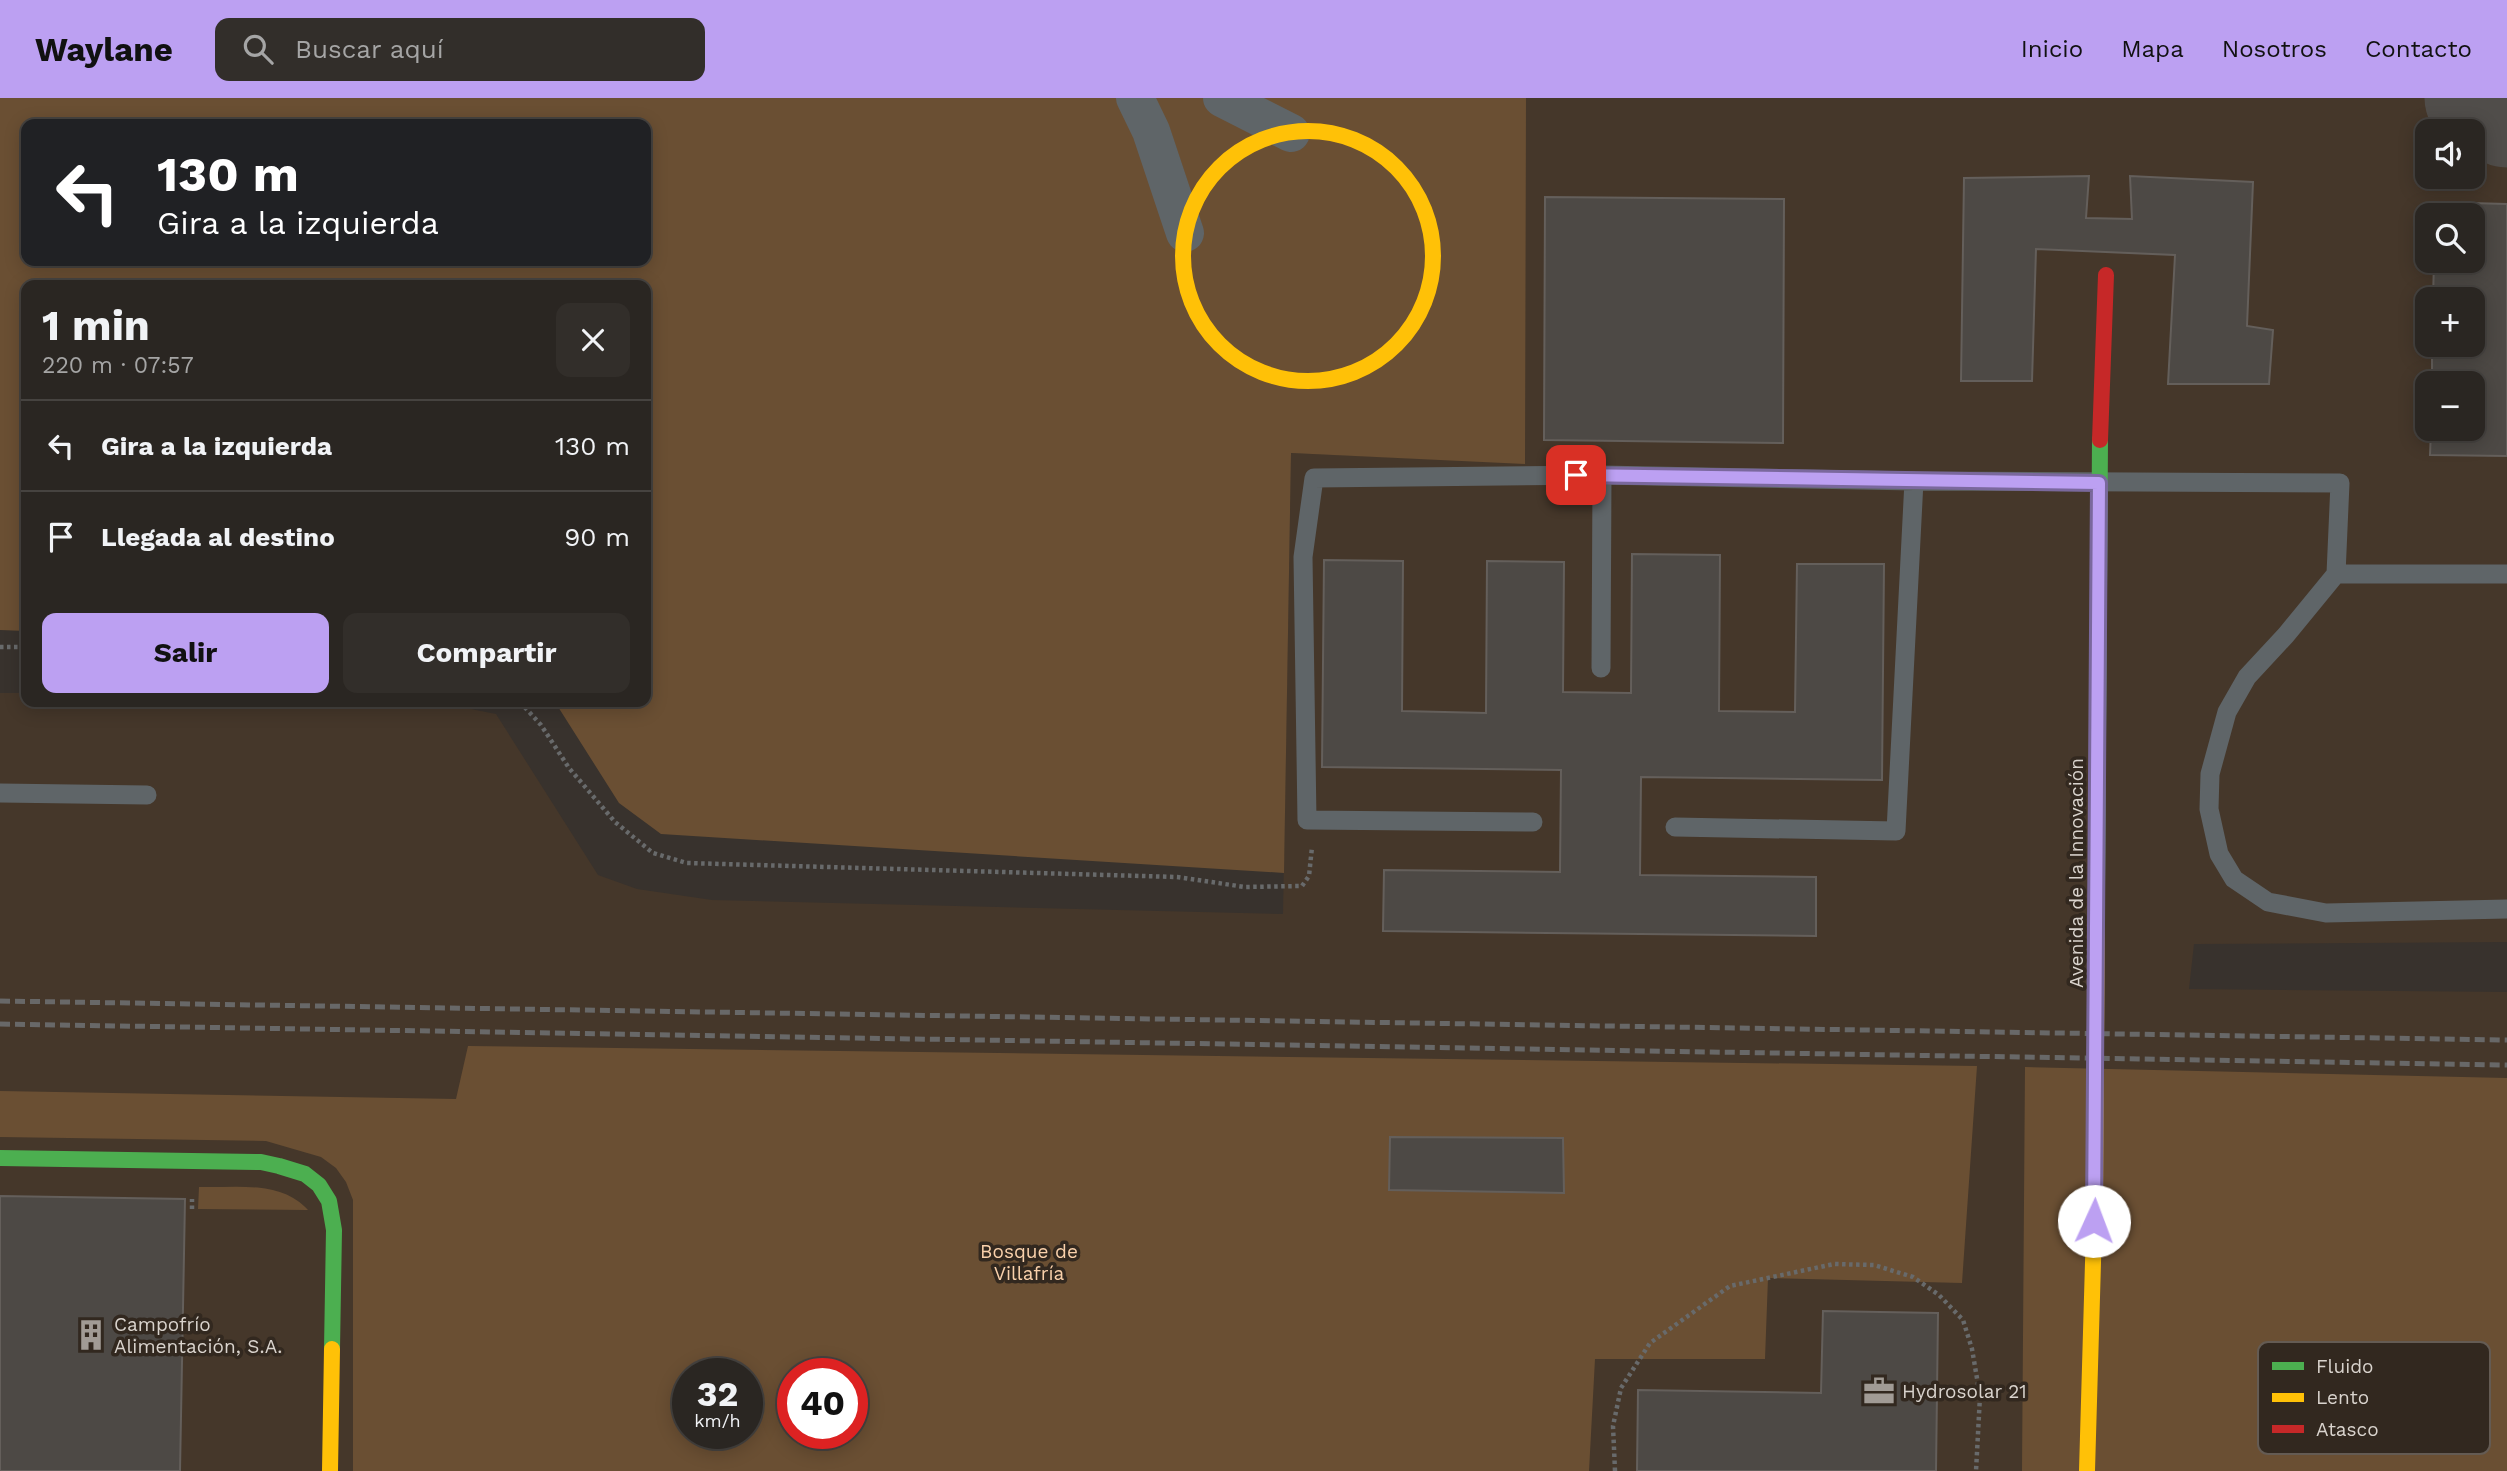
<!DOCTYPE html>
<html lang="es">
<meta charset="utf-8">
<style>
body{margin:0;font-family:"Work Sans",sans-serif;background:#322e2a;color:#f1f3f6;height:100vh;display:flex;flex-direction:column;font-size:26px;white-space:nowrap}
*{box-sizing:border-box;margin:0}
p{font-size:23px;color:#a5a5a5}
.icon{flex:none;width:38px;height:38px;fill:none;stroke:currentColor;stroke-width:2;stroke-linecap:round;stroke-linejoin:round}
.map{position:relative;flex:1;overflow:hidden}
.details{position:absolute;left:21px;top:182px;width:630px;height:427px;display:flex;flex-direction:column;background:#2a2622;border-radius:14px;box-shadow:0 4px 18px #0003,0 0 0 2px #464340}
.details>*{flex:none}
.top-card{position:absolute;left:21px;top:21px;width:630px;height:147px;border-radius:14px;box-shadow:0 4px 18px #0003,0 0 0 2px #464340;background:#202124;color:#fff;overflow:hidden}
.fabs{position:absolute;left:2415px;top:21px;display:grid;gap:14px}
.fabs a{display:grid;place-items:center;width:70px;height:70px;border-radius:14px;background:#2a2622;box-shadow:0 4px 18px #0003,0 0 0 2px #464340;font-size:35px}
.speed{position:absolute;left:672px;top:1260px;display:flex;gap:14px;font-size:35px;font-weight:700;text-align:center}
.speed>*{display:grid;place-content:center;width:91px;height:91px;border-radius:50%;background:#2a2622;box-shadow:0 4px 18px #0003,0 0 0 2px #464340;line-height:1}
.speed small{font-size:18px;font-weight:400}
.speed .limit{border:10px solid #d22;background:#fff;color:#111}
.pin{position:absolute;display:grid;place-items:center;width:60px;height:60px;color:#fff;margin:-30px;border-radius:14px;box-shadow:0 4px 10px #0006}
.me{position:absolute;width:77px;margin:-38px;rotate:2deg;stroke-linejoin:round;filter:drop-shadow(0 0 5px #0008)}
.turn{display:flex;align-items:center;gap:24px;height:147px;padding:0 21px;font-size:32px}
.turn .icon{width:91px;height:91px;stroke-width:2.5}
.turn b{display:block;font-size:49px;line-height:60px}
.round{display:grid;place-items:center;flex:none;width:74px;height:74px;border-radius:14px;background:#322e2a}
.head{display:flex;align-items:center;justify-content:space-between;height:119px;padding:0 21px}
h1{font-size:42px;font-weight:700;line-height:52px}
.button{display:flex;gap:14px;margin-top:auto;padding:14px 21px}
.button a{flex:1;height:80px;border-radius:14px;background:#bca0f2;color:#111;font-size:28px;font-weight:700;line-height:80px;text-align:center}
.button a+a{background:#322e2a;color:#f1f3f6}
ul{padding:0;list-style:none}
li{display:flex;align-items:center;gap:21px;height:91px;padding:0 21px;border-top:2px solid #464340}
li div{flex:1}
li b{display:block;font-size:26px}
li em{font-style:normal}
header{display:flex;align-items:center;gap:42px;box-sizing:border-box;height:98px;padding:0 35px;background:#bca0f2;color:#111}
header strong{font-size:33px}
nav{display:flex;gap:38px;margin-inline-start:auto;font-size:24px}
.search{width:490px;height:63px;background:#322e2a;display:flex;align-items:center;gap:18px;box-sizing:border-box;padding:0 24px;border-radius:14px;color:#a5a5a5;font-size:26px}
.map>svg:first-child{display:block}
.built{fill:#45372a;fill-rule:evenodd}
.green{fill:#6a4f33;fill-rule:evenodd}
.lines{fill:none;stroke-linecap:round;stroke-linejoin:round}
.taxiway{stroke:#504d4a;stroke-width:105}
.building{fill:#4d4945;stroke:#645f5b;stroke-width:2}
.path{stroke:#686a6b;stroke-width:4.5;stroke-dasharray:3.5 3.5;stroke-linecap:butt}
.lane{stroke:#5f6568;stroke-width:19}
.street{stroke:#5f6568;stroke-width:38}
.fast{stroke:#4caf50;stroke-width:16}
.slow{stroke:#ffc107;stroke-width:16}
.jam{stroke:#c62828;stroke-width:16}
.rail{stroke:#686868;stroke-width:5;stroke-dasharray:10 5;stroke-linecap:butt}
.route-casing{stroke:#7a689d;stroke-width:18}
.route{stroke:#bca0f2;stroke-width:12}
.labels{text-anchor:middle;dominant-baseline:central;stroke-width:7;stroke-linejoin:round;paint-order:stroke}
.street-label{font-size:19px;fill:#d9d3cd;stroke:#32281f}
.park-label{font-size:19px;fill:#fad1ab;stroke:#32281f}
.poi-label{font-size:19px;fill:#d9d3cd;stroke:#32281f;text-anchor:start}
.key{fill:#32281f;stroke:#645b53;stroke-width:2}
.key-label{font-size:19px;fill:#d9d3cd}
</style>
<header>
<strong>Waylane</strong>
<div class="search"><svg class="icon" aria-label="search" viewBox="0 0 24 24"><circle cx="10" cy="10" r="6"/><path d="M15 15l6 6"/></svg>Buscar aquí</div>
<nav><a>Inicio</a><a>Mapa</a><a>Nosotros</a><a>Contacto</a></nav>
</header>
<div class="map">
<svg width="2507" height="1373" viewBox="0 0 2507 1373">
<rect width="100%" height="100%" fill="#38322d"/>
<path class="built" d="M1461,0H2507V844L2194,846L2189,891L2507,894V1373H0V595H26V604H435L496,616L598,777L637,791L712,802L1283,816L1291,355L1525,365ZM2427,33H2473V79H2427ZM2427,117H2473V163H2427ZM2427,201H2473V247H2427ZM2427,285H2473V331H2427ZM688,1276H747V1335H688ZM793,1276H852V1335H793Z"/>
<path class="green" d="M0,0H1526L1525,366L1291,355L1284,775L661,736L619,705L555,604H646V187H26V533L0,532ZM26,26H646V163H26Z
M468,948L1977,968L1962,1185L1768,1180L1765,1261H1595L1589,1373H353V1102L346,1084L336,1070L321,1059L266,1043L0,1039V993L456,1001ZM688,1276H747V1335H688ZM793,1276H852V1335H793Z
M2025,969L2507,980V1373H2022Z
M199,1089C237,1090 281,1082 308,1112L198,1111Z"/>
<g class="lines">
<path class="taxiway" d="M2477,0L2507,17"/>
</g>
<path class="building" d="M2089,78L2086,120L2132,121L2130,78L2253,84L2247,228L2273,232L2269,286H2168L2175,157L2036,151L2032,283H1961L1964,80Z
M1545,99L1784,101L1783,345L1544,342Z
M2435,104L2507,106V358L2430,357L2431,331H2473V285H2432V247H2473V201H2433L2434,163H2473V117H2435Z
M1632,456L1720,457L1719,613L1795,614L1797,466H1884L1882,682L1641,679L1640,777L1816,779V838L1383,833L1384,772L1560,774L1561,672L1322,669L1324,462L1403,463L1402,613L1486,615L1487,463L1564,464L1563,594L1631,595Z
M1390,1039L1563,1040L1564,1095L1389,1092Z
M0,1098L185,1101L180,1373H0Z
M1823,1213L1938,1215L1936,1373H1637L1638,1292L1821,1295Z"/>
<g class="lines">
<path class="path" d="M0,549H26
M520,604L541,627L569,670L615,724L653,755L687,765L1177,779L1245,789L1302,788L1309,778L1312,749
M192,1111V1101
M1615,1373L1613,1328L1621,1290L1650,1245L1730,1188L1834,1166L1874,1167L1913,1179L1939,1197L1963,1222L1972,1251L1980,1298L1976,1373"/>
<path class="lane" d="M2336,476L2286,537L2247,579L2227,614L2210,676L2209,711L2219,756L2234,781L2268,804L2326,815L2507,811
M1601,570L1602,377
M0,695L147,697
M1533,724L1307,722L1303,459L1314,380L1602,377L1914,383L2340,385L2336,476H2507
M1675,729L1896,733L1914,383"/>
<path class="street" d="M1135,0L1151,33L1185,135
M1222,0L1291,35"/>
<path class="fast" d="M2097,790L2100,342
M0,1060L261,1064L279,1068L305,1076L319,1087L329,1103L334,1132L332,1251"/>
<path class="slow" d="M1183 158a125 125 0 1 1 250 0a125 125 0 1 1-250 0Z
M330,1373L332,1251
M2087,1373L2095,1095L2097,790"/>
<path class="jam" d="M2100,342L2106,177"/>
<path class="rail" d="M0,903L2507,942
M0,926L2507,967"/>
</g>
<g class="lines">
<defs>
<path id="route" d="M1576,377L2099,385L2094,1123"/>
</defs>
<use href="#route" class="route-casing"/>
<use href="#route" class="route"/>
</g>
<defs>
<symbol id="building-bare" viewBox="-9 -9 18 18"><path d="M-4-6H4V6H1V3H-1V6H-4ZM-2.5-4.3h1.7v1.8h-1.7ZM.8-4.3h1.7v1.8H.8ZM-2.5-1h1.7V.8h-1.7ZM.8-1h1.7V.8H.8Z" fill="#a19b95" stroke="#32281f" stroke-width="2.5" paint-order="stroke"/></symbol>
<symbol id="office-bare" viewBox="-9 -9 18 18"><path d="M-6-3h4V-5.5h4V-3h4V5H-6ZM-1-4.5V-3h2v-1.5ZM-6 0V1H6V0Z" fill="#a19b95" stroke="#32281f" stroke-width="2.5" paint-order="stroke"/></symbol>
</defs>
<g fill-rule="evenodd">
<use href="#building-bare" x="69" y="1215" width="44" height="44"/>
<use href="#office-bare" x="1857" y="1271" width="44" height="44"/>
</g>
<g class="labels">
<g class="street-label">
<text transform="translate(2076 775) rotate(-90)">Avenida de la Innovación</text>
</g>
<g class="park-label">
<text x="1029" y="1153">Bosque de<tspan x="1029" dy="22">Villafría</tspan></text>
</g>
<g class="poi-label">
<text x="114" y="1226">Campofrío<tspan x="114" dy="22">Alimentación, S.A.</tspan></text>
<text x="1902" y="1293">Hydrosolar 21</text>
</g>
</g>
<rect x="2258" y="1244" width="232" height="112" rx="10" class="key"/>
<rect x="2272" y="1264" width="32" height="8" fill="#4caf50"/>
<rect x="2272" y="1295" width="32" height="9" fill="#ffc107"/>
<rect x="2272" y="1327" width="32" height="8" fill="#c62828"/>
<g class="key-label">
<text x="2316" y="1275">Fluido</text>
<text x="2316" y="1306">Lento</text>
<text x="2316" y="1338">Atasco</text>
</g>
</svg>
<div class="fabs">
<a><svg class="icon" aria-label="sound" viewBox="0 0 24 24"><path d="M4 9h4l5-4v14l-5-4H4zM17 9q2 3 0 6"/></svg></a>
<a><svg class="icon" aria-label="search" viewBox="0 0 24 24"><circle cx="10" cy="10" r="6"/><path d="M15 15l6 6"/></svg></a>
<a>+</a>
<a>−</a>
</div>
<div class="speed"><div>32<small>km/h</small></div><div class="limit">40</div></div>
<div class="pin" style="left:1576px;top:377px;background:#d93025"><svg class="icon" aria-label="arrive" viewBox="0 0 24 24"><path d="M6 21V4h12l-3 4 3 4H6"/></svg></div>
<svg class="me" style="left:2094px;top:1123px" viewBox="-20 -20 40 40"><circle r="19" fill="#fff"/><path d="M0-13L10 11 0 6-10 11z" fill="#bca0f2"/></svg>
<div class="top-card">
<div class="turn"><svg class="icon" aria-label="left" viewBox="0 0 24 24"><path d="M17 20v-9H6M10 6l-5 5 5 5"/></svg><div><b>130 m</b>Gira a la izquierda</div></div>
</div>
<section class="details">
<div class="head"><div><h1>1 min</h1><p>220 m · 07:57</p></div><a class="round"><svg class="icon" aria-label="close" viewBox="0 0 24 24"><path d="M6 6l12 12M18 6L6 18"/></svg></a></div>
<ul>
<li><svg class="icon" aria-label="left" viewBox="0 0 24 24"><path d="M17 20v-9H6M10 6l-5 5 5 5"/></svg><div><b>Gira a la izquierda</b></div><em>130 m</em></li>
<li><svg class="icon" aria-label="arrive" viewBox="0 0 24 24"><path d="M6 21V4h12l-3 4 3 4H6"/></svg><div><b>Llegada al destino</b></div><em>90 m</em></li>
</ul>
<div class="button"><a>Salir</a><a>Compartir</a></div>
</section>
</div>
